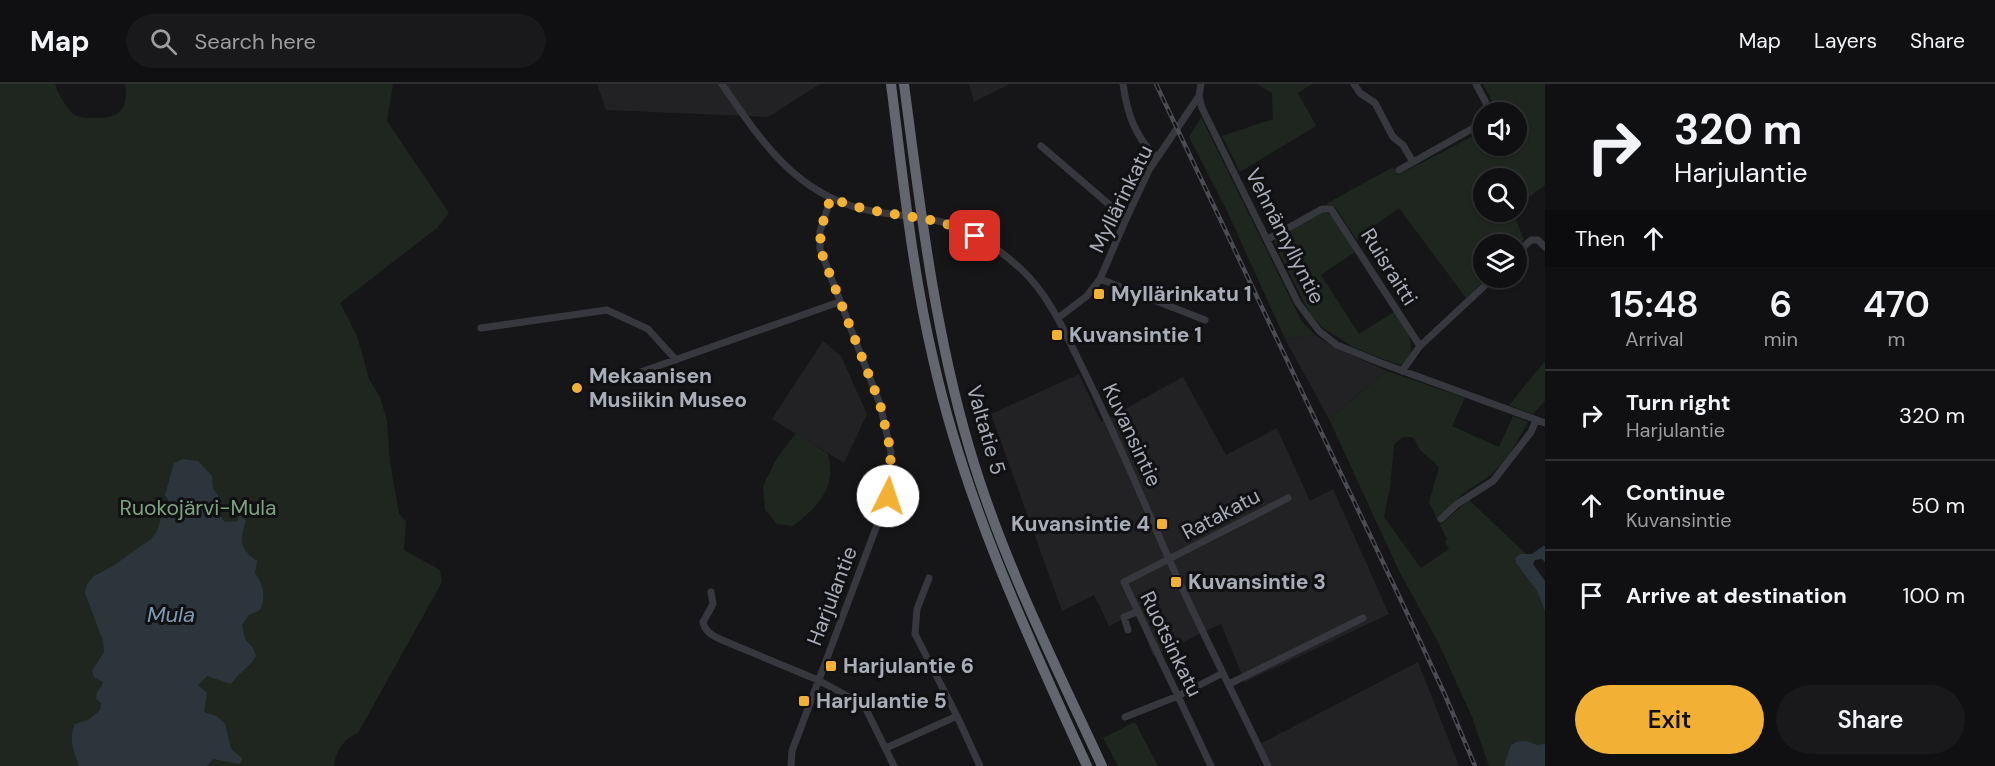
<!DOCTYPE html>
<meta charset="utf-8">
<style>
body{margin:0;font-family:"DM Sans",sans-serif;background:#19191b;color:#f1f3f6;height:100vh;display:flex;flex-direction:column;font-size:22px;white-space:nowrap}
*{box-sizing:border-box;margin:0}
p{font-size:20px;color:#9c9d9f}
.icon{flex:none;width:33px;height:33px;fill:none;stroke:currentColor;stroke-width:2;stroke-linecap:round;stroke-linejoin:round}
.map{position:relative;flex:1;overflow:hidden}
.details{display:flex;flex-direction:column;background:#101012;width:450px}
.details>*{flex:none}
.top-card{background:#101012;color:#f1f3f6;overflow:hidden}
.fabs{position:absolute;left:1473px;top:18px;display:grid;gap:12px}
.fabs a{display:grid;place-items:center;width:54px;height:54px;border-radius:50%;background:#101012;box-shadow:0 2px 4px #0004,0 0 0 2px #303032;font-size:30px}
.pin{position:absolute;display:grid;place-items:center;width:51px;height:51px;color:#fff;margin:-26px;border-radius:12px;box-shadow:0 3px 9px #0006}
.me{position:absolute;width:66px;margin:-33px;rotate:4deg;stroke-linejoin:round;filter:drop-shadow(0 0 4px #0008)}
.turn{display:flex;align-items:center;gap:21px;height:126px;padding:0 30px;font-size:27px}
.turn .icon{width:78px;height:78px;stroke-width:2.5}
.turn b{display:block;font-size:42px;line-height:51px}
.then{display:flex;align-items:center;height:57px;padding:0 30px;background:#0003;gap:12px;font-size:22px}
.eta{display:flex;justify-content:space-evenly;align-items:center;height:102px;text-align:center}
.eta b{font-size:36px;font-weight:600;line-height:42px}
.button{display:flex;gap:12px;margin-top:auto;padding:12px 30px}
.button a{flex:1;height:69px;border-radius:36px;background:#f2b134;color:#111;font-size:24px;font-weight:600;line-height:69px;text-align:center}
.button a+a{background:#19191b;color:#f1f3f6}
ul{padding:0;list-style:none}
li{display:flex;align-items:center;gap:18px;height:90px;padding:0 30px;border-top:2px solid #303032}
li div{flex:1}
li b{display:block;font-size:22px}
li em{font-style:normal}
header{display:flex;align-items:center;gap:36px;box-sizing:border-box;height:84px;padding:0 30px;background:#101012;border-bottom:2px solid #303032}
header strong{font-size:28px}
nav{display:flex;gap:33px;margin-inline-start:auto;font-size:21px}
.search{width:420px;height:54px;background:#19191b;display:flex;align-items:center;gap:15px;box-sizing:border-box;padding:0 21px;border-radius:33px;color:#9c9d9f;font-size:22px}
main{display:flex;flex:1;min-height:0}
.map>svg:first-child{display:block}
.built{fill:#222225}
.green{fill:#1e261f}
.water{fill:#2c353c}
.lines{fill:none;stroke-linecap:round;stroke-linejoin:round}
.minor{stroke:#37383d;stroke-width:7}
.highway{stroke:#63666e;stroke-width:10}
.rail-casing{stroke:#4a4c52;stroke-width:4.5}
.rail{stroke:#111113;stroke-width:2;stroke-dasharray:7;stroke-linecap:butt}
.route{stroke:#f2b134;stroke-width:10;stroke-dasharray:0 18}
.poi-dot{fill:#f2b134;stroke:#111113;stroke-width:2}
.labels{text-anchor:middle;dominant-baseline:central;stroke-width:6;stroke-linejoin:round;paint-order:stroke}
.street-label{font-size:21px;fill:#a8adb8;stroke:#111113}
.poi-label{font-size:21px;font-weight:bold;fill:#a8adb8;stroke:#111113;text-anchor:start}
.park-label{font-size:21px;fill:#7fa381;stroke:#111113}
.water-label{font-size:22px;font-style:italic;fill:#7f9bb3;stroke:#111113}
</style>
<header>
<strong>Map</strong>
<div class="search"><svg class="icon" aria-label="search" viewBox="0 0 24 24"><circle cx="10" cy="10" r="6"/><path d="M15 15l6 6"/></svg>Search here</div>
<nav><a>Map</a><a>Layers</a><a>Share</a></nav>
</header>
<main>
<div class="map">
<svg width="1545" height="682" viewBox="0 0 1545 682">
<rect width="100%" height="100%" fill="#161618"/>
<path class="built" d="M597,0H820L768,33L606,26Z
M969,0H1010L974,18Z
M1315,251L1336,264L1387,287L1329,335L1285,255Z
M823,257L841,272L867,330L844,379L772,335Z
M1079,290L1101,338L1183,293L1226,371L1277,344L1310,417L1333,405L1389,530L1245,598L1221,540L1153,572L1137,528L1109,542L1094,511L1062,527L991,330Z
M1418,578L1459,682H1265L1256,662Z"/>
<path class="green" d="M0,0H55C57,8 68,27 75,31C83,35 91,34 99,34C123,33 128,22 125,0H393L387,37L449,129L437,144L340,219L357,252L369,295L380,313L387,337L390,379L399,429L406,438L404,466L440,486L442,498L358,649C343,656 336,666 334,682H0Z
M1257,0H1312L1298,9L1316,42L1240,88L1222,52L1273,35L1272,9Z
M1483,0H1545V101L1517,122L1516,94H1484V128H1513L1524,156L1517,163L1516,160H1484V194H1487L1466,214L1399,124L1356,155L1336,124L1326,120L1393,83L1398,91L1483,47L1484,62H1516V28H1494L1491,15Z
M1201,33L1301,236L1315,251L1285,255L1228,129L1189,53Z
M1324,128L1333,132L1355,168L1321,191L1359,250L1394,228C1406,245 1422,264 1401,281L1377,273L1353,263L1322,243L1310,230L1275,161V154Z
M1545,277V317L1533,330L1509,321Z
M1387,287L1465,314L1452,342L1499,363L1513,332L1528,338L1510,370L1492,390L1464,409L1437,435L1429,418L1439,383L1420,366L1413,353H1402L1394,361L1390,404L1384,433L1421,484L1449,465L1445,458L1447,455L1440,441L1469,416L1527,471L1520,470L1515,474L1516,479L1537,507L1545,527V682H1489L1472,633L1438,558L1399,487L1329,335Z
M796,349L828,370C837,405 818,422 793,442L777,440L765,426L763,402L777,374Z
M1135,638L1158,682H1118L1103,654Z"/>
<path class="water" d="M183,375L198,377L212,392L213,405L219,413L216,426L225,438L237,437L240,430L246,437C239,457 239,464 257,477L255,489C264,501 266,513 260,526L249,531L242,541L245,555L253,564L256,572C249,584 238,589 231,600L207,592L198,601L207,609L204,628L216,632L225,639L231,665L242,674L240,680L213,675L207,682H79C74,668 68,654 75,640L88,636L100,626L101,619L96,615L97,608L102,602L103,598L94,593L92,587L104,568L103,557L85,509L87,500L94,492L113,482L151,455L157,447L161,434L173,423L165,411L174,379Z
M1543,462H1545V478L1542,475L1535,476L1533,480L1545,497V527L1537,507L1516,479L1515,474L1520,470H1532Z
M1525,657L1538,661L1545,660V682H1504L1511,661L1517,658Z"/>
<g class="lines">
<path class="minor" d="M722,0C756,49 787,99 846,120C877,132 911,130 942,138C971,146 999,165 1021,185C1050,212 1065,249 1082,283C1113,345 1140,409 1168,473C1199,543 1235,612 1268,682
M1123,0C1127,29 1135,53 1157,74
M1354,0L1360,9L1375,19L1393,53L1403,61L1413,78
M1476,0L1486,19L1488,28
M1199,12L1202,24L1298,219L1319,247L1337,261L1381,279L1545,339
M1041,62L1126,135
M1399,86L1484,38
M1268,155L1322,125H1331L1420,262
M1516,170L1531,156H1538L1545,163
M1100,195L1205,236
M1058,234L1087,212L1100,195L1126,135L1149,86L1199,12L1201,0
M481,244L607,226L648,245L676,276
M1402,287L1420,262L1493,194
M635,290L839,218
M1441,435L1457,420L1493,397L1531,348L1536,336
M929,494L917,525L915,550L957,632L980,682
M711,508L713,520L703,538C705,548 713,552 722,556L818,596L864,621L894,682
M1128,546L1124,533L1137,528
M1229,600L1363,534
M1125,633L1178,612L1223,589
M886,664L957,632
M791,682L792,667L888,412L891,368L880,320L820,165V147L831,114
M1211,682L1124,498L1288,414"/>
<path class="highway" d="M891,0C903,93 912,187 934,279C966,420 1027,551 1087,682
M904,0C920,122 934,244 969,363C1001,473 1054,578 1102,682"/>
<defs>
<path id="rail" d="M1156,0L1407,529L1445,611L1475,682"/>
</defs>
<use href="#rail" class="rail-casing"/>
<use href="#rail" class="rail"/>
</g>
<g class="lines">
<path class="route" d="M888,412L891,368L880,320L820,165C820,146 824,132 831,114C866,129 904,130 940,138C952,141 964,148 975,152"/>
</g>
<g class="poi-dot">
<rect x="1093" y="204" width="12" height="12" rx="3"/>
<rect x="1051" y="245" width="12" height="12" rx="3"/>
<circle cx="577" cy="304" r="6"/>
<rect x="1156" y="434" width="12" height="12" rx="3"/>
<rect x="1170" y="492" width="12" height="12" rx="3"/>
<rect x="825" y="576" width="12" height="12" rx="3"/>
<rect x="798" y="611" width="12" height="12" rx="3"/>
</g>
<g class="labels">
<g class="street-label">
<text transform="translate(1121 115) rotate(-64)">Myllärinkatu</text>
<text transform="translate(1285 152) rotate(63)">Vehnämyllyntie</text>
<text transform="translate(1389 183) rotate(58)">Ruisraitti</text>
<text transform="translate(986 346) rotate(74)">Valtatie 5</text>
<text transform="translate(1132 351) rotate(65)">Kuvansintie</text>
<text transform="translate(1221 430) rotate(-28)">Ratakatu</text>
<text transform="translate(832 512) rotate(-69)">Harjulantie</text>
<text transform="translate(1171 560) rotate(64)">Ruotsinkatu</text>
</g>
<g class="poi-label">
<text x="1111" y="210">Myllärinkatu 1</text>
<text x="1069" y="251">Kuvansintie 1</text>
<text x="589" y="292">Mekaanisen<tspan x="589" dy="24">Musiikin Museo</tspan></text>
<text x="1150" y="440" text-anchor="end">Kuvansintie 4</text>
<text x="1188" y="498">Kuvansintie 3</text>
<text x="843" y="582">Harjulantie 6</text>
<text x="816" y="617">Harjulantie 5</text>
</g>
<g class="park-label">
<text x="198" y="424">Ruokojärvi-Mula</text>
</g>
<g class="water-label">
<text x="171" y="530">Mula</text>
</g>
</g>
</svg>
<div class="fabs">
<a><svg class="icon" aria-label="sound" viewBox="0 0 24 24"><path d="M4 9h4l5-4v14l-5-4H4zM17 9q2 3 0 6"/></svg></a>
<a><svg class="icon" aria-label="search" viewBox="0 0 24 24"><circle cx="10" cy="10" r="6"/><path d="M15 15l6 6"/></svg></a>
<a><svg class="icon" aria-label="layers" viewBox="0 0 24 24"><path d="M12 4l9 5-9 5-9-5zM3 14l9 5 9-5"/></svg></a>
</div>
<div class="pin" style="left:975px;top:152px;background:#d93025"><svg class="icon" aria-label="arrive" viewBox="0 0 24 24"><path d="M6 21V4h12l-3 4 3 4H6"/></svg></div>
<svg class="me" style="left:888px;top:412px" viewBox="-20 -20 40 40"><circle r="19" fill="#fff"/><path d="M0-13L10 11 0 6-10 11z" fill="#f2b134"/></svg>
</div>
<section class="details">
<div class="top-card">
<div class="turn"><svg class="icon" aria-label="right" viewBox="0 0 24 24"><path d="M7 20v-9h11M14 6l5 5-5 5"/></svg><div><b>320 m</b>Harjulantie</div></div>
<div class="then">Then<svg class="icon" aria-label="ahead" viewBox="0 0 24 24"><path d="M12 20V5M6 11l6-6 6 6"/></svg></div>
</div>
<div class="eta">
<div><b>15:48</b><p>Arrival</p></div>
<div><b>6</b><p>min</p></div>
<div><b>470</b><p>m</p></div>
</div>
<ul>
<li><svg class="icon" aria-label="right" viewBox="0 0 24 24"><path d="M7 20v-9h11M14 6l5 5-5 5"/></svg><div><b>Turn right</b><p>Harjulantie</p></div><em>320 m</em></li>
<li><svg class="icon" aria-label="ahead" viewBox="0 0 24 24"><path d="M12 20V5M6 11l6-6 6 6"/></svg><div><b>Continue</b><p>Kuvansintie</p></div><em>50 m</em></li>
<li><svg class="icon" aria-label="arrive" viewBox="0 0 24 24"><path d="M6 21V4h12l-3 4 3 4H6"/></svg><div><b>Arrive at destination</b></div><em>100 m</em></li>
</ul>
<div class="button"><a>Exit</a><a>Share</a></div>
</section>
</main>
